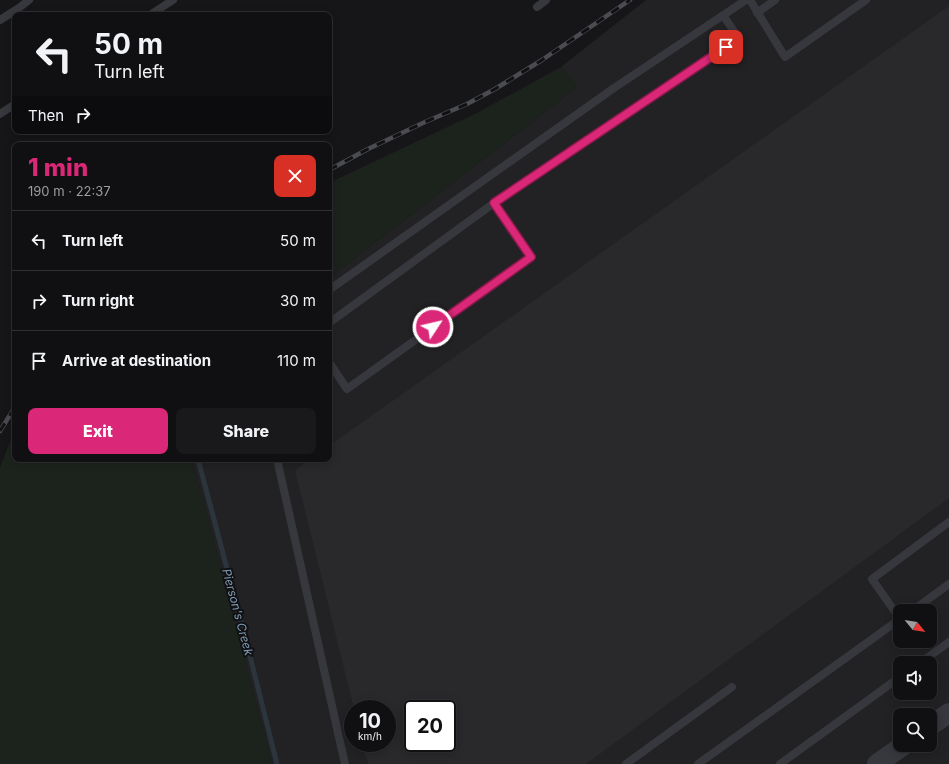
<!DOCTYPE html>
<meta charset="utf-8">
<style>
body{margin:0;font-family:Inter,sans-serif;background:#19191b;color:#f1f3f6;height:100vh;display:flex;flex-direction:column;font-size:15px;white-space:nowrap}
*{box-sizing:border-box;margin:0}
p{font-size:13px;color:#9c9d9f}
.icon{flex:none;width:22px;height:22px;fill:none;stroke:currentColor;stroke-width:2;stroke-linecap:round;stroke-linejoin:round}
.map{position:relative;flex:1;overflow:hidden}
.details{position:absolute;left:12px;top:142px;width:320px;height:320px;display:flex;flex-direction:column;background:#101012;border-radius:8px;box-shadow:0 2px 10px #0003,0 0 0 1px #303032}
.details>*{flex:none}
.guide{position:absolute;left:12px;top:12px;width:320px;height:122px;border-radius:8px;box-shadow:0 2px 10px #0003,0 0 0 1px #303032;background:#101012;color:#f1f3f6;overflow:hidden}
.needle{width:26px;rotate:120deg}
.controls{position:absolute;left:893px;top:604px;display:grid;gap:8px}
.controls a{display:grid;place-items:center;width:44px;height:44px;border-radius:8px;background:#101012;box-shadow:0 2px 10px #0003,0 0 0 1px #303032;font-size:20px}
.speed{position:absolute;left:344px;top:700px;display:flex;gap:8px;font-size:20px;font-weight:700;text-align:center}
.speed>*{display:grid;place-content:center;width:52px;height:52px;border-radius:50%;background:#101012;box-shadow:0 2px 10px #0003,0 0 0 1px #303032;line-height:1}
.speed small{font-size:10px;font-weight:400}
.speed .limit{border:2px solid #111;border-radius:6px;background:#fff;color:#111}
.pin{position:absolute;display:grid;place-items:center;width:34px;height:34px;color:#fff;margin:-17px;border-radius:8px;box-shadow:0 2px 6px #0006}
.me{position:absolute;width:44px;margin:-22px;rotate:55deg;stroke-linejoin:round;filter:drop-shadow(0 0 3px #0008)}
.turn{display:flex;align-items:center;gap:14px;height:84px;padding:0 16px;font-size:18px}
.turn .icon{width:52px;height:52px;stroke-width:2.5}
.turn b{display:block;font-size:28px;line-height:34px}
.then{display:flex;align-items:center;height:38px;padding:0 16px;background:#0003;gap:8px;font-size:15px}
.round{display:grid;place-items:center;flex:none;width:42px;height:42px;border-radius:8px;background:#19191b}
.headline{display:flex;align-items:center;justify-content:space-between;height:68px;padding:0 16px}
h1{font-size:24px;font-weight:800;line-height:30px;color:#db2777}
.action{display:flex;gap:8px;margin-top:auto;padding:8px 16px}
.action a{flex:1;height:46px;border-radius:8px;background:#db2777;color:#fff;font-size:16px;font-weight:800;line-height:46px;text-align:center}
.action a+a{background:#19191b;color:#f1f3f6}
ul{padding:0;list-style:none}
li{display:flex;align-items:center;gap:12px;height:60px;padding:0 16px;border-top:1px solid #303032}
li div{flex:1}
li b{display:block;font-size:15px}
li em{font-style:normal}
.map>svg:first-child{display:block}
.built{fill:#222225;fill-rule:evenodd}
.green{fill:#1c231d}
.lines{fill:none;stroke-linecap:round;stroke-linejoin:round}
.stream{stroke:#2c353c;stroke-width:5}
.building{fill:#29292c;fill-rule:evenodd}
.service{stroke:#37383d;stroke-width:8}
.tertiary{stroke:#37383d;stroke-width:20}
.rail-casing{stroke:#4a4c52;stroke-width:4.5}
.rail{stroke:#111113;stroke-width:3;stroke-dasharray:9;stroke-linecap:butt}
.route-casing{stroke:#8e194d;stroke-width:10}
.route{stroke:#db2777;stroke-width:7}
.labels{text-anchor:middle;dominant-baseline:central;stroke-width:4;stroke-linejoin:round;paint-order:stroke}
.water-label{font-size:12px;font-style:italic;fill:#7f9bb3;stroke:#111113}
</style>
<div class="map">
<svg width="949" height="764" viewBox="0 0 949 764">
<rect width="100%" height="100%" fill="#161618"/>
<path class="built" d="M646,0H949V764H272L202,495L191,459H329V278L577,87L561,67ZM900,611H930V641H900ZM900,663H930V693H900ZM353,709H387V743H353ZM413,709H447V743H413ZM900,715H930V745H900Z"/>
<path class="green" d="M561,67L577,87L329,278V183L475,114Z
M15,429V459H191L202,495L272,764H0V468Z"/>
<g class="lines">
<path class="stream" d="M198,459L247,644L277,764"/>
</g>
<path class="building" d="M949,6V498L586,764H368L362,743H387V709H354L295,470L310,459H329V446ZM413,709H447V743H413Z"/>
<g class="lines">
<path class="service" d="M750,0L785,57L866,0
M537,7L546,0
M757,13L775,0
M150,15L173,0
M0,20L19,8L29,0
M0,114L15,104
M494,203L739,39L723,15
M329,290L614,88L746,0
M329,323L494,203L531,257L347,389L329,362
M277,459L345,764
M912,611L949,584
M900,619L872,579L949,522
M920,663L949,642
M626,764L732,687
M698,764L900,619
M780,764L900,677"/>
<path class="tertiary" d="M930,726L949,713
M877,764L904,745"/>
<defs>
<path id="rail" d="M329,170L368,149L425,122L467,104L495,89L542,60L630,0
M0,431L15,407"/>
</defs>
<use href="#rail" class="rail-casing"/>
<use href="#rail" class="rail"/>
</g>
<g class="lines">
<defs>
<path id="route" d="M433,327L531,257L494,203L726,47"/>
</defs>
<use href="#route" class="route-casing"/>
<use href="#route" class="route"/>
</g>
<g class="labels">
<g class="water-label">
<text transform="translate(238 612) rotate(75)">Pierson's Creek</text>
</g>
</g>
</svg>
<div class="controls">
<a><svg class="needle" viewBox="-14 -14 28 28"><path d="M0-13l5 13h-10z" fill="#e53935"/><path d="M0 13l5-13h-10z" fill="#9c9d9f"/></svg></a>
<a><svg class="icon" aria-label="sound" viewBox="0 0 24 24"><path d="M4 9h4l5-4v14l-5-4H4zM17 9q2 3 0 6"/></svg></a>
<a><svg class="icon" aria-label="search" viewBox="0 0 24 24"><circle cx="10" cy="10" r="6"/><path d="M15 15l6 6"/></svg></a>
</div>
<div class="speed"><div>10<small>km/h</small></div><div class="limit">20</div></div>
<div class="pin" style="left:726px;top:47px;background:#d93025"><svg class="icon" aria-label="arrive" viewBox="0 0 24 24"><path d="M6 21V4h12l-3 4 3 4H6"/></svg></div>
<svg class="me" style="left:433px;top:327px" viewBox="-20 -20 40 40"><circle r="17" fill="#db2777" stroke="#fff" stroke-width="3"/><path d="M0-11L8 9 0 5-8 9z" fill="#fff"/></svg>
<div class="guide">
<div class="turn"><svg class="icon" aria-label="left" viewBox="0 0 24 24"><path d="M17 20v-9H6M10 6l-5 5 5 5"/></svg><div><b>50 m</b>Turn left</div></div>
<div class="then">Then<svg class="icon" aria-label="right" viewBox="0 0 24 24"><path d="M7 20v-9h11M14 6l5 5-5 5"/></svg></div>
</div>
<section class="details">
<div class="headline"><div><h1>1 min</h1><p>190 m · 22:37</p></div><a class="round" style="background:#d93025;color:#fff"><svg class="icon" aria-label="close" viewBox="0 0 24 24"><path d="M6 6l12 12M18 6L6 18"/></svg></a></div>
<ul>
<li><svg class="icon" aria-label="left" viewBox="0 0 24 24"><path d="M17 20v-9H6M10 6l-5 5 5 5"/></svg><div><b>Turn left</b></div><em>50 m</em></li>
<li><svg class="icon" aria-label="right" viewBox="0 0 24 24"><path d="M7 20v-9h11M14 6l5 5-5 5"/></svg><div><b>Turn right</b></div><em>30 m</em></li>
<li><svg class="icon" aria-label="arrive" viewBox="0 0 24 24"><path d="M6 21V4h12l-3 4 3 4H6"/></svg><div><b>Arrive at destination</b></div><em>110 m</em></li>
</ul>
<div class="action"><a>Exit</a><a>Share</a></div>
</section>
</div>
